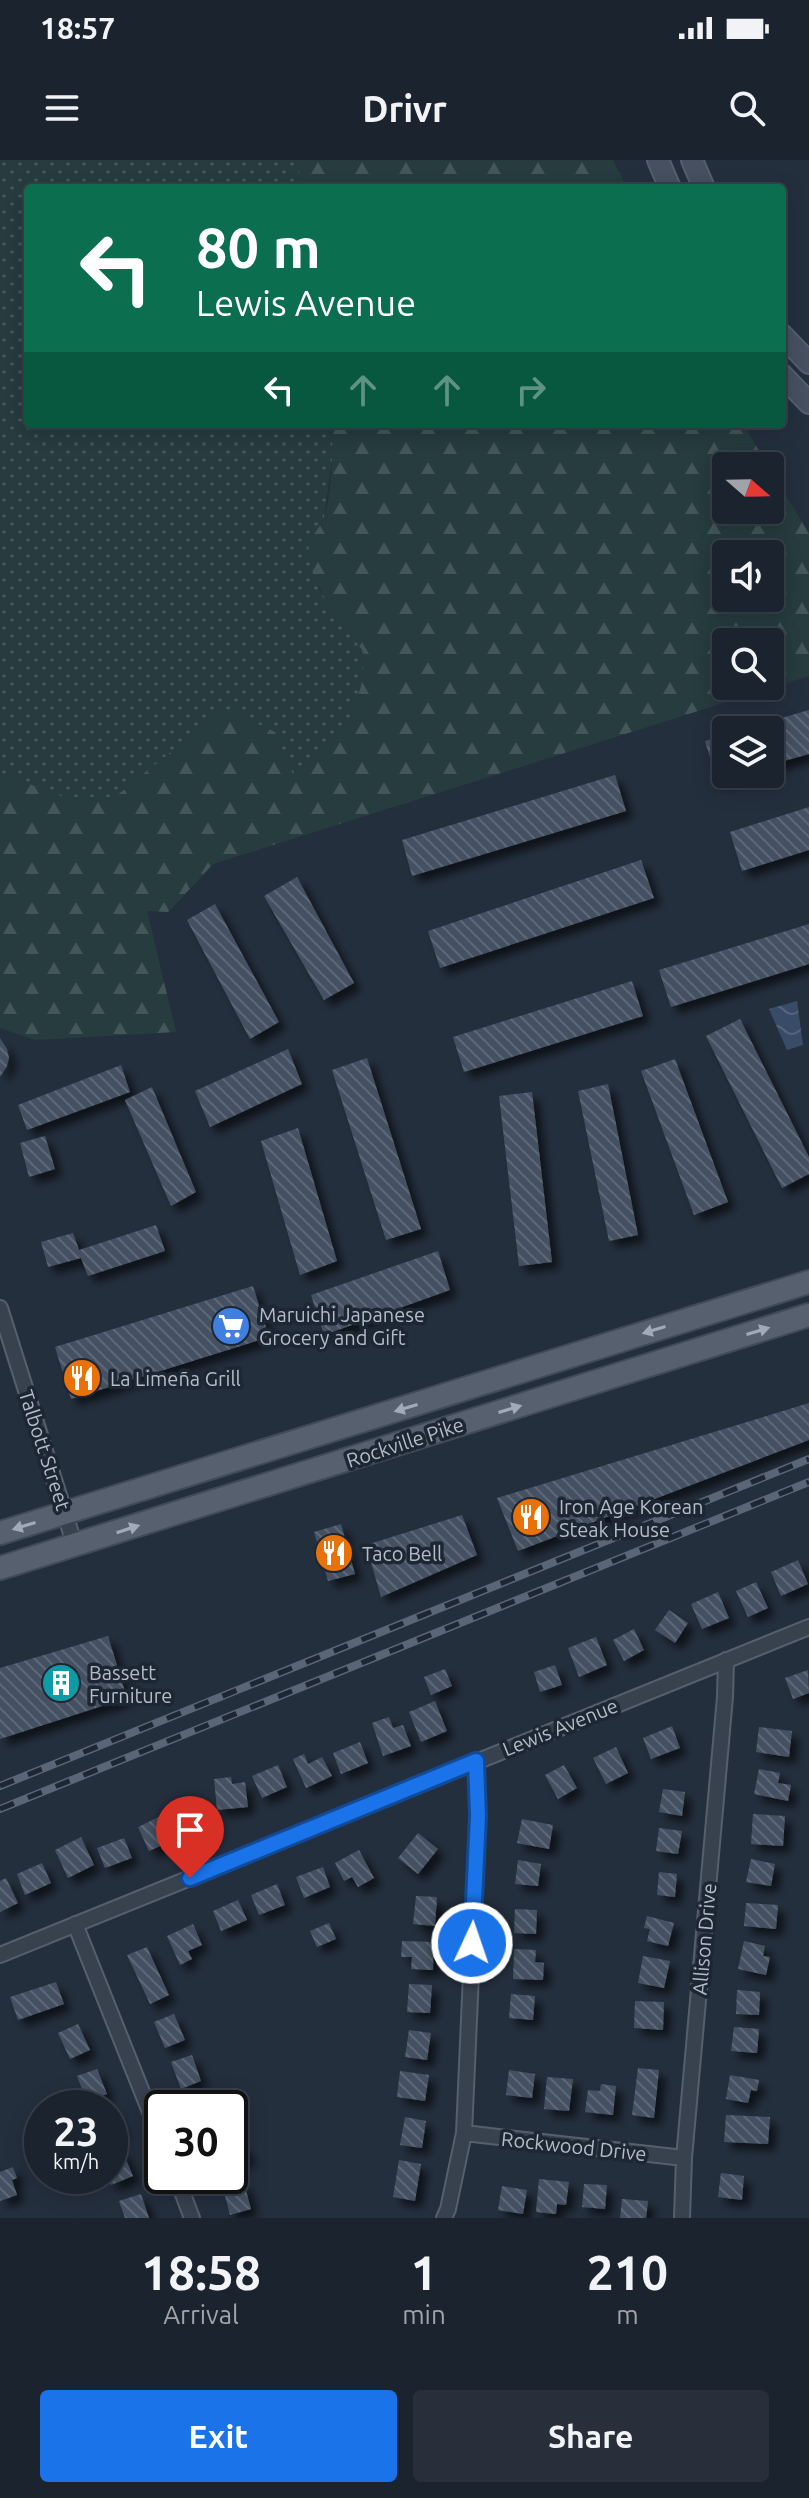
<!DOCTYPE html>
<meta charset="utf-8">
<style>
body{margin:0;font-family:Ubuntu,sans-serif;background:#282f3a;color:#f1f3f6;height:100vh;display:flex;flex-direction:column;font-size:30px;white-space:nowrap}
*{box-sizing:border-box;margin:0}
p{font-size:26px;color:#a0a4aa}
.icon{flex:none;width:44px;height:44px;fill:none;stroke:currentColor;stroke-width:2;stroke-linecap:round;stroke-linejoin:round}
.map{position:relative;height:2058px;overflow:hidden}
.panel{display:flex;flex-direction:column;background:#1b232e;flex:1}
.panel>*{flex:none}
.top-card{position:absolute;left:24px;top:24px;width:762px;height:244px;border-radius:8px;box-shadow:0 4px 20px #0003,0 0 0 2px #39404a;background:#0b6e4f;color:#fff;overflow:hidden}
.needle{width:52px;rotate:110deg}
.controls{position:absolute;left:712px;top:292px;display:grid;gap:16px}
.controls a{display:grid;place-items:center;width:72px;height:72px;border-radius:8px;background:#1b232e;box-shadow:0 4px 20px #0003,0 0 0 2px #39404a;font-size:40px}
.speed{position:absolute;left:24px;top:1930px;display:flex;gap:16px;font-size:40px;font-weight:700;text-align:center}
.speed>*{display:grid;place-content:center;width:104px;height:104px;border-radius:50%;background:#1b232e;box-shadow:0 4px 20px #0003,0 0 0 2px #39404a;line-height:1}
.speed small{font-size:20px;font-weight:400}
.speed .limit{border:4px solid #111;border-radius:12px;background:#fff;color:#111}
.pin{position:absolute;display:grid;place-items:center;width:68px;height:68px;color:#fff;margin:-82px -34px;border-radius:50% 50% 50% 0;rotate:-45deg;box-shadow:0 0 8px #0007}
.pin .icon{rotate:45deg}
.me{position:absolute;width:88px;margin:-44px;rotate:3deg;stroke-linejoin:round;filter:drop-shadow(0 0 6px #0008)}
.turn{display:flex;align-items:center;gap:28px;height:168px;padding:0 40px;font-size:36px}
.turn .icon{width:104px;height:104px;stroke-width:2.5}
.turn b{display:block;font-size:56px;line-height:68px}
.lanes{display:flex;align-items:center;height:76px;padding:0 40px;background:#0003;justify-content:center;gap:40px;direction:ltr}
.lanes .off{opacity:.35}
.eta{display:flex;justify-content:space-evenly;align-items:center;height:136px;text-align:center}
.eta b{font-size:48px;font-weight:700;line-height:56px}
.action{display:flex;gap:16px;margin-top:auto;padding:16px 40px}
.action a{flex:1;height:92px;border-radius:8px;background:#1a73e8;color:#fff;font-size:32px;font-weight:700;line-height:92px;text-align:center}
.action a+a{background:#282f3a;color:#f1f3f6}
.status{display:flex;justify-content:space-between;align-items:center;height:56px;padding:0 40px;background:#1b232e;direction:ltr}
.status svg{height:22px;fill:currentColor}
header{display:flex;justify-content:space-between;align-items:center;height:104px;padding:0 40px;background:#1b232e;font-size:36px;font-weight:700}
.map>svg:first-child{display:block}
.green{fill:url(#green-dots)}
.forest{fill:url(#forest-firs);fill-rule:evenodd}
.water{fill:url(#water-waves)}
.building{fill:url(#building-back-hatch);filter:url(#shadow)}
.lines{fill:none;stroke-linecap:round;stroke-linejoin:round}
.street-casing{stroke:#565f6c;stroke-width:18}
.secondary-casing{stroke:#565f6c;stroke-width:24}
.primary-casing{stroke:#414a57;stroke-width:26}
.street{stroke:#38414e;stroke-width:14}
.secondary{stroke:#465061;stroke-width:20}
.primary{stroke:#56606e;stroke-width:22}
.rail-casing{stroke:#5a6575;stroke-width:8}
.rail{stroke:#1d2633;stroke-width:5;stroke-dasharray:15;stroke-linecap:butt}
.oneway{fill:#a1aab7}
.route-casing{stroke:#114b97;stroke-width:20}
.route{stroke:#1a73e8;stroke-width:14}
.labels{text-anchor:middle;dominant-baseline:central;stroke-width:7;stroke-linejoin:round;paint-order:stroke}
.poi-label{font-size:20px;fill:#b4bcc9;stroke:#1d2633;text-anchor:start}
.street-label{font-size:20px;fill:#b4bcc9;stroke:#1d2633}
</style>
<div class="status"><b>18:57</b><svg viewBox="0 0 49 12"><path d="M0 12V9h3v3zM5 12V6h3v6zM10 12V3h3v9zM15 12V0h3v12zM26 1h20v11H26zM47 4h2v5h-2z"/></svg></div>
<header><svg class="icon" aria-label="menu" viewBox="0 0 24 24"><path d="M4 6h16M4 12h16M4 18h16"/></svg>Drivr<svg class="icon" aria-label="search" viewBox="0 0 24 24"><circle cx="10" cy="10" r="6"/><path d="M15 15l6 6"/></svg></header>
<div class="map">
<svg width="809" height="2058" viewBox="0 0 809 2058">
<defs>
<pattern id="green-dots" width="8" height="8" patternUnits="userSpaceOnUse" patternTransform="scale(2)"><rect width="8" height="8" fill="#263c3f"/><path d="M2 2h.1M6 6h.1" fill="none" stroke="#435659" stroke-width="1.8" stroke-linecap="round"/></pattern>
<pattern id="forest-firs" width="22" height="20" patternUnits="userSpaceOnUse" patternTransform="scale(2)"><rect width="22" height="20" fill="#263c3f"/><path d="M5 1l3.5 6h-7zM16 11l3.5 6h-7z" fill="#435659"/></pattern>
<pattern id="water-waves" width="16" height="10" patternUnits="userSpaceOnUse" patternTransform="scale(2)"><rect width="16" height="10" fill="#394c67"/><path d="M0 5q4-4 8 0t8 0" fill="none" stroke="#53647b"/></pattern>
<pattern id="building-back-hatch" width="6" height="6" patternUnits="userSpaceOnUse" patternTransform="scale(2)"><rect width="6" height="6" fill="#455162"/><path d="M-1 5l2 2M0 0l6 6M5-1l2 2" fill="none" stroke="#5d6877"/></pattern>
<filter id="shadow"><feDropShadow dx="7" dy="7" stdDeviation="4" flood-color="#0009"/></filter>
</defs>
<rect width="100%" height="100%" fill="#242f3e"/>
<path class="green" d="M0,0H297L302,28H28V264H332L333,292L324,358L309,385L318,428L365,494L361,526L348,567L294,618L168,752L0,679Z"/>
<path class="forest" d="M297,0H613L627,28H302Z
M332,264H743L768,306H726V350H770V310L809,373V516L213,704L168,752L147,751L176,872L35,880L0,868V613L64,637H115L225,548L275,572L294,617L348,567L361,526L365,494C347,468 303,419 309,385C311,375 321,367 324,358C332,335 333,288 332,264ZM726,394H770V438H726ZM726,482H770V526H726Z"/>
<path class="water" d="M797,841L803,885L787,890L769,849Z"/>
<path class="building" d="M809,550V594L770,605V570L744,569Z
M726,575V614L738,615L717,621L705,581Z
M615,615L626,651L412,716L402,680Z
M809,647V690L742,711L730,672Z
M641,700L654,738L440,808L428,771Z
M297,717L354,823L324,840L264,736Z
M215,744L279,862L250,879L187,760Z
M809,764V804L671,847L659,810Z
M632,821L643,856L464,912L453,877Z
M740,859L809,997V1014L782,1028L706,876Z
M0,878L7,889L9,898L7,906L0,917Z
M288,889L302,924L210,967L195,931Z
M367,898L421,1069L386,1080L332,910Z
M675,899L728,1042L694,1055L641,911Z
M121,905L130,932L27,970L18,945Z
M608,924L638,1075L609,1081L578,931Z
M152,927L196,1032L171,1046L125,940Z
M532,932L552,1102L519,1106L499,936Z
M298,968L337,1101L300,1115L261,981Z
M45,976L55,1009L29,1017L20,983Z
M156,1065L165,1091L88,1116L81,1098L48,1107L41,1082L73,1073L79,1090Z
M438,1091L450,1130L324,1175L311,1135Z
M253,1126L269,1177L71,1239L55,1187Z
M809,1243V1280L518,1391L497,1338Z
M462,1355L477,1395L381,1437L366,1385Z
M341,1364L355,1414L328,1421L314,1372Z
M798,1400L808,1424L781,1436L771,1412Z
M756,1422L768,1448L748,1457L736,1431Z
M718,1432L729,1458L702,1469L691,1444Z
M669,1450L688,1463L675,1483L655,1470Z
M634,1469L644,1490L624,1501L613,1480Z
M108,1476L127,1538L0,1579V1508Z
M596,1477L607,1505L579,1517L568,1488Z
M555,1505L562,1525L540,1532L534,1512Z
M445,1509L452,1526L431,1535L424,1517Z
M808,1510L809,1533L793,1539L785,1518Z
M435,1541L447,1571L421,1582L409,1552Z
M389,1557L393,1568L403,1565L411,1586L383,1596L372,1563Z
M672,1566L680,1588L651,1599L643,1578Z
M759,1567L792,1571L789,1597L756,1592Z
M360,1582L368,1603L341,1614L333,1593Z
M616,1587L628,1613L606,1624L593,1598Z
M304,1594L308,1604L322,1597L332,1616L306,1628L293,1599Z
M278,1605L287,1627L262,1638L252,1616Z
M564,1605L577,1628L558,1639L545,1615Z
M759,1609L780,1613L778,1623L791,1625L788,1641L754,1634Z
M231,1617L232,1624L245,1622L248,1647L217,1650L214,1619Z
M663,1629L685,1632L682,1656L659,1652Z
M200,1641L210,1665L185,1676L175,1652Z
M753,1654L785,1656L783,1686L751,1684Z
M163,1655L174,1680L149,1691L138,1667Z
M522,1659L553,1665L549,1689L517,1683Z
M659,1668L682,1671L678,1694L656,1691Z
M418,1673L438,1689L418,1714L398,1698Z
M81,1677L94,1705L68,1718L55,1690Z
M124,1678L132,1698L105,1708L97,1688Z
M359,1690L374,1718L358,1727L352,1717L344,1721L335,1703Z
M751,1699L775,1704L771,1726L746,1722Z
M518,1700L541,1704L538,1726L515,1724Z
M42,1703L51,1723L25,1735L17,1714Z
M323,1707L330,1727L304,1738L296,1717Z
M659,1712L677,1714L675,1737L657,1735Z
M6,1718L18,1743L0,1752V1721Z
M277,1724L285,1745L259,1755L251,1735Z
M416,1736L437,1737L435,1766L413,1764Z
M238,1740L247,1760L221,1771L213,1751Z
M746,1743L778,1745L776,1769L744,1766Z
M515,1749L537,1750L536,1774L514,1773Z
M647,1756L674,1763L668,1786L647,1781L650,1769L644,1768Z
M329,1763L336,1779L317,1787L310,1771Z
M193,1764L202,1785L188,1791L192,1799L180,1805L167,1776Z
M402,1781L434,1782L433,1810L411,1809L412,1797H401Z
M744,1781L765,1786L763,1796L770,1797L766,1815L738,1809Z
M147,1787L169,1835L150,1844L127,1795Z
M514,1789L536,1790L535,1802L544,1803L543,1820L513,1819Z
M643,1796L670,1801L664,1828L638,1823Z
M56,1822L64,1844L18,1860L10,1837Z
M409,1824L432,1825L430,1853L407,1852Z
M737,1830L760,1832L759,1855L736,1854Z
M511,1834L535,1836L533,1860L509,1858Z
M635,1841L664,1842L663,1870L634,1868Z
M174,1854L185,1880L165,1888L154,1862Z
M78,1864L90,1890L70,1899L58,1873Z
M734,1867L759,1869L757,1893L731,1891Z
M409,1870L431,1873L427,1900L405,1897Z
M192,1895L201,1921L181,1929L171,1902Z
M638,1908L659,1910L654,1958L632,1955Z
M97,1909L107,1934L87,1942L77,1916Z
M509,1910L535,1914L532,1938L506,1935Z
M400,1911L429,1915L425,1941L397,1937Z
M730,1915L759,1920L757,1931L751,1930L748,1943L726,1939Z
M547,1917L573,1919L569,1951L544,1949Z
M601,1924L616,1926L613,1955L585,1952L588,1930L600,1931Z
M227,1932L233,1948H195L194,1945Z
M110,1944L122,1973L110,1978Z
M726,1955L770,1957L768,1984L724,1982Z
M405,1957L426,1961L422,1988L400,1985Z
M230,1976L235,1988L243,1984L249,1998L230,2005Z
M122,1990L133,2016L111,2025L108,2016H110V1996Z
M399,2000L421,2004L415,2041L393,2037Z
M13,2007L17,2018L12,2020L17,2035L0,2041V2012Z
M721,2013L744,2016L742,2040L718,2037Z
M539,2019L569,2022L566,2045L557,2044L556,2054L536,2052Z
M244,2023L251,2049L230,2055L223,2029Z
M584,2024L607,2025L605,2049L582,2047Z
M502,2026L527,2030L523,2054L498,2050Z
M141,2034L149,2058H125L119,2041Z
M622,2039L648,2041L646,2058H620Z"/>
<g class="lines">
<defs>
<path id="street" d="M0,1148L75,1386
M75,1764L162,1982
M0,1795L809,1467
M464,1973L684,1998
M176,2016L192,2058
M444,2058L448,2049L464,1973L478,1656L476,1601
M682,2058L684,1998L725,1537L726,1500"/>
<path id="secondary" d="M658,0L670,28
M692,0L704,28
M782,175L809,203
M782,215L809,243"/>
<path id="primary" d="M0,1373L809,1122
M0,1408L809,1155"/>
</defs>
<use href="#street" class="street-casing"/>
<use href="#secondary" class="secondary-casing"/>
<use href="#primary" class="primary-casing"/>
<use href="#street" class="street"/>
<use href="#secondary" class="secondary"/>
<use href="#primary" class="primary"/>
<defs>
<path id="rail" d="M0,1626L809,1299
M0,1649L809,1322"/>
</defs>
<use href="#rail" class="rail-casing"/>
<use href="#rail" class="rail"/>
</g>
<defs><path id="oneway-solid" d="M-6-.8H1V-3.2L6.5 0L1 3.2V.8H-6Z" transform="scale(2)"/></defs>
<g class="oneway">
<use href="#oneway-solid" transform="translate(654 1170) rotate(163)"/>
<use href="#oneway-solid" transform="translate(758 1171) rotate(-17)"/>
<use href="#oneway-solid" transform="translate(406 1248) rotate(163)"/>
<use href="#oneway-solid" transform="translate(510 1249) rotate(-17)"/>
<use href="#oneway-solid" transform="translate(24 1366) rotate(163)"/>
<use href="#oneway-solid" transform="translate(128 1369) rotate(-18)"/>
</g>
<g class="lines">
<defs>
<path id="route" d="M190,1718L476,1601L478,1656L472,1783"/>
</defs>
<use href="#route" class="route-casing"/>
<use href="#route" class="route"/>
</g>
<defs>
<symbol id="supermarket-disc" viewBox="-11 -11 22 22"><circle r="9.5" fill="#3f7fe0" stroke="#1d2633"/><path d="M-6-5.5h2.5l.6 2H6L4.5 2H-2.5L-4.4-4H-6ZM-1.5 3.2a1.3 1.3 0 1 0 .1 0ZM3 3.2a1.3 1.3 0 1 0 .1 0Z" fill="#fff"/></symbol>
<symbol id="restaurant-disc" viewBox="-11 -11 22 22"><circle r="9.5" fill="#e8710a" stroke="#1d2633"/><path d="M-5-6h1v4h1v-4h1v4h1v-4h1v5L-1.5 .5V6h-2V.5L-5-1ZM5-6V6H3V1.5H1.5Q1.5-4 5-6Z" fill="#fff"/></symbol>
<symbol id="building-disc" viewBox="-11 -11 22 22"><circle r="9.5" fill="#0f9aa8" stroke="#1d2633"/><path d="M-4-6H4V6H1V3H-1V6H-4ZM-2.5-4.3h1.7v1.8h-1.7ZM.8-4.3h1.7v1.8H.8ZM-2.5-1h1.7V.8h-1.7ZM.8-1h1.7V.8H.8Z" fill="#fff"/></symbol>
</defs>
<g fill-rule="evenodd">
<use href="#supermarket-disc" x="209" y="1144" width="44" height="44"/>
<use href="#restaurant-disc" x="60" y="1196" width="44" height="44"/>
<use href="#restaurant-disc" x="509" y="1335" width="44" height="44"/>
<use href="#restaurant-disc" x="312" y="1371" width="44" height="44"/>
<use href="#building-disc" x="39" y="1501" width="44" height="44"/>
</g>
<g class="labels">
<g class="poi-label">
<text x="259" y="1154">Maruichi Japanese<tspan x="259" dy="23">Grocery and Gift</tspan></text>
<text x="110" y="1218">La Limeña Grill</text>
<text x="559" y="1346">Iron Age Korean<tspan x="559" dy="23">Steak House</tspan></text>
<text x="362" y="1393">Taco Bell</text>
<text x="89" y="1512">Bassett<tspan x="89" dy="23">Furniture</tspan></text>
</g>
<g class="street-label">
<text transform="translate(405 1282) rotate(-18)">Rockville Pike</text>
<text transform="translate(45 1290) rotate(72)">Talbott Street</text>
<text transform="translate(560 1567) rotate(-22)">Lewis Avenue</text>
<text transform="translate(704 1779) rotate(-85)">Allison Drive</text>
<text transform="translate(574 1986) rotate(6)">Rockwood Drive</text>
</g>
</g>
</svg>
<div class="controls">
<a><svg class="needle" viewBox="-14 -14 28 28"><path d="M0-13l5 13h-10z" fill="#e53935"/><path d="M0 13l5-13h-10z" fill="#a0a4aa"/></svg></a>
<a><svg class="icon" aria-label="sound" viewBox="0 0 24 24"><path d="M4 9h4l5-4v14l-5-4H4zM17 9q2 3 0 6"/></svg></a>
<a><svg class="icon" aria-label="search" viewBox="0 0 24 24"><circle cx="10" cy="10" r="6"/><path d="M15 15l6 6"/></svg></a>
<a><svg class="icon" aria-label="layers" viewBox="0 0 24 24"><path d="M12 4l9 5-9 5-9-5zM3 14l9 5 9-5"/></svg></a>
</div>
<div class="speed"><div>23<small>km/h</small></div><div class="limit">30</div></div>
<div class="pin" style="left:190px;top:1718px;background:#d93025"><svg class="icon" aria-label="arrive" viewBox="0 0 24 24"><path d="M6 21V4h12l-3 4 3 4H6"/></svg></div>
<svg class="me" style="left:472px;top:1783px" viewBox="-20 -20 40 40"><circle r="17" fill="#1a73e8" stroke="#fff" stroke-width="3"/><path d="M0-11L8 9 0 5-8 9z" fill="#fff"/></svg>
<div class="top-card">
<div class="turn"><svg class="icon" aria-label="left" viewBox="0 0 24 24"><path d="M17 20v-9H6M10 6l-5 5 5 5"/></svg><div><b>80 m</b>Lewis Avenue</div></div>
<div class="lanes"><svg class="icon" aria-label="left" viewBox="0 0 24 24"><path d="M17 20v-9H6M10 6l-5 5 5 5"/></svg><svg class="icon off" aria-label="ahead" viewBox="0 0 24 24"><path d="M12 20V5M6 11l6-6 6 6"/></svg><svg class="icon off" aria-label="ahead" viewBox="0 0 24 24"><path d="M12 20V5M6 11l6-6 6 6"/></svg><svg class="icon off" aria-label="right" viewBox="0 0 24 24"><path d="M7 20v-9h11M14 6l5 5-5 5"/></svg></div>
</div>
</div>
<section class="panel">
<div class="eta">
<div><b>18:58</b><p>Arrival</p></div>
<div><b>1</b><p>min</p></div>
<div><b>210</b><p>m</p></div>
</div>
<div class="action"><a>Exit</a><a>Share</a></div>
</section>
